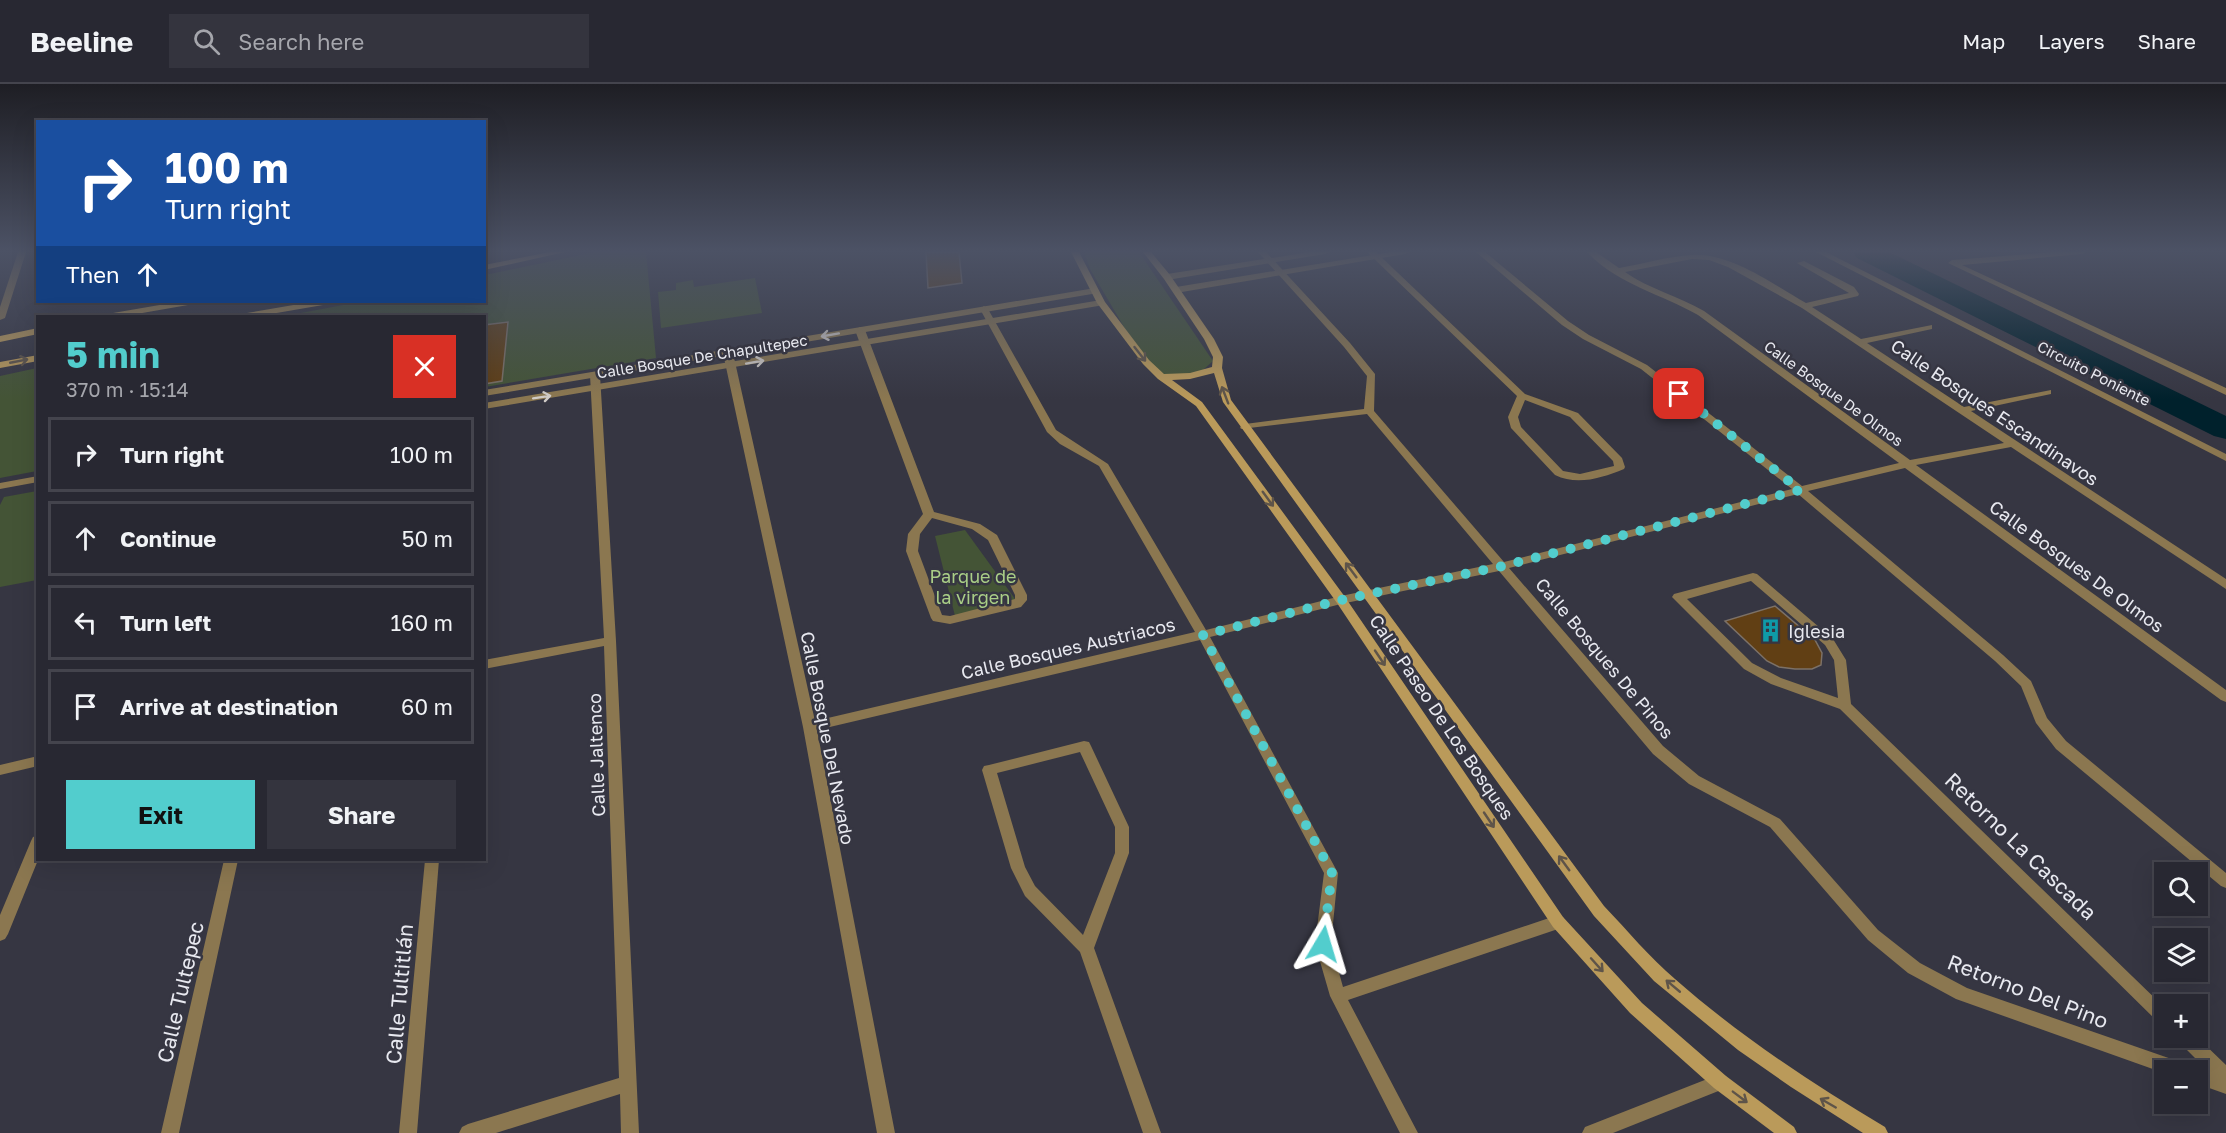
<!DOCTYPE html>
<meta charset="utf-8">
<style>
body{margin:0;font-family:"Golos Text",sans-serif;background:#34343e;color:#f1f3f6;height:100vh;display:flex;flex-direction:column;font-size:22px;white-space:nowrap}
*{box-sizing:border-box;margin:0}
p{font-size:20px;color:#a5a6ac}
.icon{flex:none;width:33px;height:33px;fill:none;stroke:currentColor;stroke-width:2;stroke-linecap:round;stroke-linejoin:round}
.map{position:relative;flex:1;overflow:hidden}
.drawer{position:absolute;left:36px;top:231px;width:450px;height:546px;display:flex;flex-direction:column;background:#282832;border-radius:0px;box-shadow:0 6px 24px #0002,0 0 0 2px #44444d}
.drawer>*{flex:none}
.hud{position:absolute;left:36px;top:36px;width:450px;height:183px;border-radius:0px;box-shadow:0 6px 24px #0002,0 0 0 2px #44444d;background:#1a4fa0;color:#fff;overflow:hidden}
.fabs{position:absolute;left:2154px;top:778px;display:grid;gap:12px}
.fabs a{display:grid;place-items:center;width:54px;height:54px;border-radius:0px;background:#282832;box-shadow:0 6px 24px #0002,0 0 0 2px #44444d;font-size:30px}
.pin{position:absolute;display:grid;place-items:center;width:51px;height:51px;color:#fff;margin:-26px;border-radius:12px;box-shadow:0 3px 9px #0006}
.me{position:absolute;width:66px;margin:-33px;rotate:7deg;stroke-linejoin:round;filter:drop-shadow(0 0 4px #0008)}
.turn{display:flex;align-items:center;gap:21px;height:126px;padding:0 30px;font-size:27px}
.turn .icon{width:78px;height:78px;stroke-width:2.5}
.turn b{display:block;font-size:42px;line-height:51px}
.then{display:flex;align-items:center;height:57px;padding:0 30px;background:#0003;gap:12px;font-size:22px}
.round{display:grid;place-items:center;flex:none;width:63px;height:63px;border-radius:0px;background:#34343e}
.overview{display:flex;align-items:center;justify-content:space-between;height:102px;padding:0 30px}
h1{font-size:36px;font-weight:700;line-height:45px;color:#52cdcd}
.button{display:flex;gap:12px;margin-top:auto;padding:12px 30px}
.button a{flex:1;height:69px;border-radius:0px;background:#52cdcd;color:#111;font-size:24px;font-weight:700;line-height:69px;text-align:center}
.button a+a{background:#34343e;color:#f1f3f6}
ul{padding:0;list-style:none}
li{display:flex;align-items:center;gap:18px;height:75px;margin:0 12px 9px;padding:0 18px;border:3px solid #44444d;border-radius:0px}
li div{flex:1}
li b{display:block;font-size:22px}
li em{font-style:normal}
header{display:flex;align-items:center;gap:36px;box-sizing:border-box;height:84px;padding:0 30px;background:#282832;border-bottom:2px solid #44444d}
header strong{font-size:28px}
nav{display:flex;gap:33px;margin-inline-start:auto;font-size:21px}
.search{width:420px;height:54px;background:#34343e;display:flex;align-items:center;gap:15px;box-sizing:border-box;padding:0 21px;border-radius:0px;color:#a5a6ac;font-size:22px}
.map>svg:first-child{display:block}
.green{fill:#445436}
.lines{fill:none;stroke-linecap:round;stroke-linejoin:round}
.river{fill:#00212c;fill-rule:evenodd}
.building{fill:#613f14;stroke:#7c7167;stroke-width:1.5}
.minor{fill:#8b7750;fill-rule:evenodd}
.tertiary{fill:#8b7750;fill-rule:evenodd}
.secondary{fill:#ba9a5a;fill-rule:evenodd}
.oneway{stroke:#d1ccc8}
.oneway2{stroke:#5e5449}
.route{stroke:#52cdcd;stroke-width:10;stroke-dasharray:0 18}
.labels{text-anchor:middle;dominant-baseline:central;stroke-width:5;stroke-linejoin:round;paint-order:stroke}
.far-street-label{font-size:15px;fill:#e8e9f0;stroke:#363642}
.street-label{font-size:18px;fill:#e8e9f0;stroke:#363642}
.park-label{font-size:18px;fill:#aacf87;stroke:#363642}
.poi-label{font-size:18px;fill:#e8e9f0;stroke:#363642;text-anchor:start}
.near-street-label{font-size:21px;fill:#e8e9f0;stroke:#363642}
</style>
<header>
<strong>Beeline</strong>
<div class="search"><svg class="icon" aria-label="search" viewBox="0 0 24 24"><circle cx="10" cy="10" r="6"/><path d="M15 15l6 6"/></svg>Search here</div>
<nav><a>Map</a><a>Layers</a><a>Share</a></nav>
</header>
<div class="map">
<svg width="2226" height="1049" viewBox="0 0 2226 1049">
<rect width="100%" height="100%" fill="#363642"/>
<path class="green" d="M595,168H646L656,274L485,303L484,232H285L359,218H484L485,191Z
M1084,168H1139L1213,277L1203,286L1186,292L1168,293L1148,284L1090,185Z
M755,194L762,229L661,244L658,208L676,206V199L693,196L694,203Z
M37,284V387L0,394V292Z
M37,407V496L0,503V421L4,413Z
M965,446L1018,519L955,532L935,452Z"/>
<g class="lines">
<path class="river" d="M1853,168H1889L2226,332V355L2214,352L1857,174Z"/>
</g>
<path class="building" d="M926,168H959L962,199L928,204Z
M508,238L502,297L484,300V241Z
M1775,522L1815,556L1822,569L1821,581L1812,585H1795L1779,583L1767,577L1725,537Z"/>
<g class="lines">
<path class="minor" d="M18,168H26L5,234L0,236V223Z
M1258,168H1266L1350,259L1375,290L1374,327L1504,478L1792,405L1641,285L1583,255L1562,241L1476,168H1485L1568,237L1589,251L1647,281L1802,402L1899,379L1698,231C1661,210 1617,200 1587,168H1596L1619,184C1643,180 1668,172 1692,171C1730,168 1774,201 1806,219L1849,209L1797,179L1804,177L1854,203L1859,210L1858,212L1812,223L1861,255L1932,241V245L1867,259L1964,323L2051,306V310L1971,327L2226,495V505L2011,363L1916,381L2226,606V618L2221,616L1905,384L1808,407L2003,571L2031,597L2047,634L2066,657L2226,789V804L2221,802L2056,665L2036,639L2021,602L1995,577L1798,410L1509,484L1663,662L1699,692L1780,735L1878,846L1920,879L1967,904L2183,979L2189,981L2191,987H2164V989L1956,915L1908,889L1868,856L1770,743L1689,700L1653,670L1499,487L1341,520L1210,553L1338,789L1331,860L1343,903L1558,831L1563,833L1566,838L1563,843L1558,845L1348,916L1418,1049H1400L1330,912L1315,860L1324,789L1200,556L817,646L895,1049H877L803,643L723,269L728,266L733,269L815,637L1195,548L1099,382L1060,360L1047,348L980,225L984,222L988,225L1056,346L1108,380L1206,546L1341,512L1493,480L1367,330L1241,345L1240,343L1245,340L1364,325L1367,292L1344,263ZM1692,175L1709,176L1728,183L1802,224L2004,359L1910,376L1704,227C1678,212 1649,205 1625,188Z
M1367,168H1376L1525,310L1578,329L1622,374L1625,383L1624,385C1602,394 1577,402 1555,391L1511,344L1508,333L1517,312ZM1525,316L1570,333L1613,377L1614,382L1580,390L1563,387L1521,343L1518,333Z
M2055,168H2086L2082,170L1962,181L2226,304V311L1948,179L1952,176Z
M860,243L865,246L934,428L980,440L997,451L1027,511V516L1021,523L950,540L933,537L931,534L906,467L908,450L923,430L855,246ZM932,434L972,445L988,456L1015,511V515L950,532L942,531L918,467L920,450Z
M595,288L600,291L616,557L639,1049H621L620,1010L496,1049H459L462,1043L468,1040L619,994L604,562L484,585V576L604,554L590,291Z
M1753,489L1757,490L1833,555L1846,576L1851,620L2164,923V940L2158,938L1840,625L1771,600L1744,585L1672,513L1674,510ZM1751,497L1825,561L1834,576L1838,614L1781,594L1752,579L1687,515Z
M1084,657L1089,658L1091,662L1129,743V769L1094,864L1161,1049H1143L1080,868L1025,812L1011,784L982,686L984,682L989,681ZM1080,668L1115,743V769L1083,851L1035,802L1025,783L997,689Z
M38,672V682L0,691V681Z
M38,751V776L8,850L5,855L0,857V831L31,757L33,753Z
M224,776H238L179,1049H161Z
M425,776H439L417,1049H399Z
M2178,954H2198L2226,981V1010L2198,1000V987L2192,986L2198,984L2209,988L2180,959Z
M1720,990L1726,992L1729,998L1726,1004L1613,1049H1582L1585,1043Z"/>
<path class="tertiary" d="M1310,168H1329L1325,170L1167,196L1163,193L1167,190Z
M1391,168H1409L1405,170L1176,209L1172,206L1176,203Z
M1816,168H1826L2226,370V377Z
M1095,204L1098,205V209L484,312V306Z
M1101,216L1104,217V221L484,325V319Z
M38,392V398L0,405V399Z"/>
<path class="secondary" d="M550,168H565L484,186V181Z
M1071,168H1079L1105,218L1149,276L1164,290L1190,289L1212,283L1213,273L1204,255L1164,195L1143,168H1151L1170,191L1214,255L1223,273L1222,284L1231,316L1604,822C1628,847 1649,873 1675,895C1740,952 1811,999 1885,1043L1888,1049H1863L1791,1003L1738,966L1654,897L1594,832L1223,318L1214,289L1190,295L1172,296L1202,318L1345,513L1563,833L1642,919L1726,992L1794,1043L1797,1049H1774L1714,1004L1630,929L1553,843L1337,519L1196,322L1158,295L1143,280L1097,219Z
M177,218H192L188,221L125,232H109L113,229Z
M311,218H327L323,221L259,232H243L247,229Z
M38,244V250L0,258V252Z
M38,271V277L0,284V278Z"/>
</g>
<defs><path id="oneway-shaft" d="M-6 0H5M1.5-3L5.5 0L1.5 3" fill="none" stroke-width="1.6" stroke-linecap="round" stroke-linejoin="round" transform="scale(1.5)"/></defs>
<g class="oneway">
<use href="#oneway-shaft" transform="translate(830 251) rotate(170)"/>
<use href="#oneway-shaft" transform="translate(755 278) rotate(-10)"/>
<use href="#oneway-shaft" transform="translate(542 313) rotate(-9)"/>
</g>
<g class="oneway2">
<use href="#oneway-shaft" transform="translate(1140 270) rotate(52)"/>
<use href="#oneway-shaft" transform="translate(19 277) rotate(-11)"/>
<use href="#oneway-shaft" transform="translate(1225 311) rotate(-111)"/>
<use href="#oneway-shaft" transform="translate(1268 415) rotate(54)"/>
<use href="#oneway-shaft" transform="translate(1351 486) rotate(-127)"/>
<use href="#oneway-shaft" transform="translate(1380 574) rotate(56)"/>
<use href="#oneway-shaft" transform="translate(1489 736) rotate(56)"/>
<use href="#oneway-shaft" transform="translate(1564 779) rotate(-126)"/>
<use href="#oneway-shaft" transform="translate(1597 881) rotate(48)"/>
<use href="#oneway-shaft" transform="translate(1673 902) rotate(-140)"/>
<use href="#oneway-shaft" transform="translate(1740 1013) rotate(37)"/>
<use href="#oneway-shaft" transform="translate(1828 1019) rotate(-150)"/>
</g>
<linearGradient id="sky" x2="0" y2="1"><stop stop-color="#1e1e24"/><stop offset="0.53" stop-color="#4c5265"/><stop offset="1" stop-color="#4c5265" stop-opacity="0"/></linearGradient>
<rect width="2226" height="315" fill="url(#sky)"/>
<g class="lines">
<path class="route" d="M1323,860L1332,789L1203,551L1341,516L1503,482L1800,406L1679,310"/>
</g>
<defs>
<symbol id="building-bare" viewBox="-9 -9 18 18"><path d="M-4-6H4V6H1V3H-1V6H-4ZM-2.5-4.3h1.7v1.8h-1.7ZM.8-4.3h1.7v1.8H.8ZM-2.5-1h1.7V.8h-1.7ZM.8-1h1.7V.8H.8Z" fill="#0f9aa8" stroke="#363642" stroke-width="2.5" paint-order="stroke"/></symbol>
</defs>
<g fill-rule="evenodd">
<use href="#building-bare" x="1754" y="530" width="33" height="33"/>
</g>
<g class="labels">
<g class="far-street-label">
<text transform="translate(702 272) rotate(-9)">Calle Bosque De Chapultepec</text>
<text transform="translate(2094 289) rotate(27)">Circuito Poniente</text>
<text transform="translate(1834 309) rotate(36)">Calle Bosque De Olmos</text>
</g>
<g class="street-label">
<text transform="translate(1995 328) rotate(34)">Calle Bosques Escandinavos</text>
<text transform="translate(2077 482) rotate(36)">Calle Bosques De Olmos</text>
<text transform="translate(1068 564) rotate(-13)">Calle Bosques Austriacos</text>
<text transform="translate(1605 574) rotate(50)">Calle Bosques De Pinos</text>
<text transform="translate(1442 633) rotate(56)">Calle Paseo De Los Bosques</text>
<text transform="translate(828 654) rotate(79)">Calle Bosque Del Nevado</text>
<text transform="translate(596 671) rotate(-92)">Calle Jaltenco</text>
</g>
<g class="park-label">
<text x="973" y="492">Parque de<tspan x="973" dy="21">la virgen</tspan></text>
</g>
<g class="poi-label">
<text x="1788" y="547">Iglesia</text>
</g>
<g class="near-street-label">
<text transform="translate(2021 762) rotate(44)">Retorno La Cascada</text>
<text transform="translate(2028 907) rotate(21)">Retorno Del Pino</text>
<text transform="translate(180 908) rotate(-77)">Calle Tultepec</text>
<text transform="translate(399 910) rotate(-85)">Calle Tultitlán</text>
</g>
</g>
</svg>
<div class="fabs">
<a><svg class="icon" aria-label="search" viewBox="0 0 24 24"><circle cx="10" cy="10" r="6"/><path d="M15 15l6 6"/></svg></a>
<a><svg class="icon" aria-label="layers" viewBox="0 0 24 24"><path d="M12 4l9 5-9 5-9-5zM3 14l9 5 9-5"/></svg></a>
<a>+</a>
<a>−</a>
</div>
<div class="pin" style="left:1679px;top:310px;background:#d93025"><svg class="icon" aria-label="arrive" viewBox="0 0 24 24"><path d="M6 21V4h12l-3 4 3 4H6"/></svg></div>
<svg class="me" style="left:1323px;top:860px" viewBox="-20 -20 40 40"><path d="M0-17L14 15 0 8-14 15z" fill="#52cdcd" stroke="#fff" stroke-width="4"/></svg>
<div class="hud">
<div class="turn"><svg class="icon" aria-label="right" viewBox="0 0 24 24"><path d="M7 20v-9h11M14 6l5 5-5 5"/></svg><div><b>100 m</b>Turn right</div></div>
<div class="then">Then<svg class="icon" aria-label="ahead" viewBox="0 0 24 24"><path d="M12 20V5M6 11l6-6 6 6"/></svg></div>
</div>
<section class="drawer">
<div class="overview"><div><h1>5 min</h1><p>370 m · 15:14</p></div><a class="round" style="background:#d93025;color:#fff"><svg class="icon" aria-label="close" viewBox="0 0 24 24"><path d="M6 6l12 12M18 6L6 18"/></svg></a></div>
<ul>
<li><svg class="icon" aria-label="right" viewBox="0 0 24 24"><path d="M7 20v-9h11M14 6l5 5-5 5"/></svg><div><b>Turn right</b></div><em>100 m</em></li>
<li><svg class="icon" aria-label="ahead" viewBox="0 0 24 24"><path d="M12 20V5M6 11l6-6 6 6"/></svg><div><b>Continue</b></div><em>50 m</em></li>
<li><svg class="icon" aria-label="left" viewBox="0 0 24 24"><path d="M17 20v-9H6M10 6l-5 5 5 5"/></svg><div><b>Turn left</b></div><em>160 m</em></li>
<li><svg class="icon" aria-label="arrive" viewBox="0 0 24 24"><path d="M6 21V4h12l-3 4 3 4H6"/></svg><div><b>Arrive at destination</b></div><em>60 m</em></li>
</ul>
<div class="button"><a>Exit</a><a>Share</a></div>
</section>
</div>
